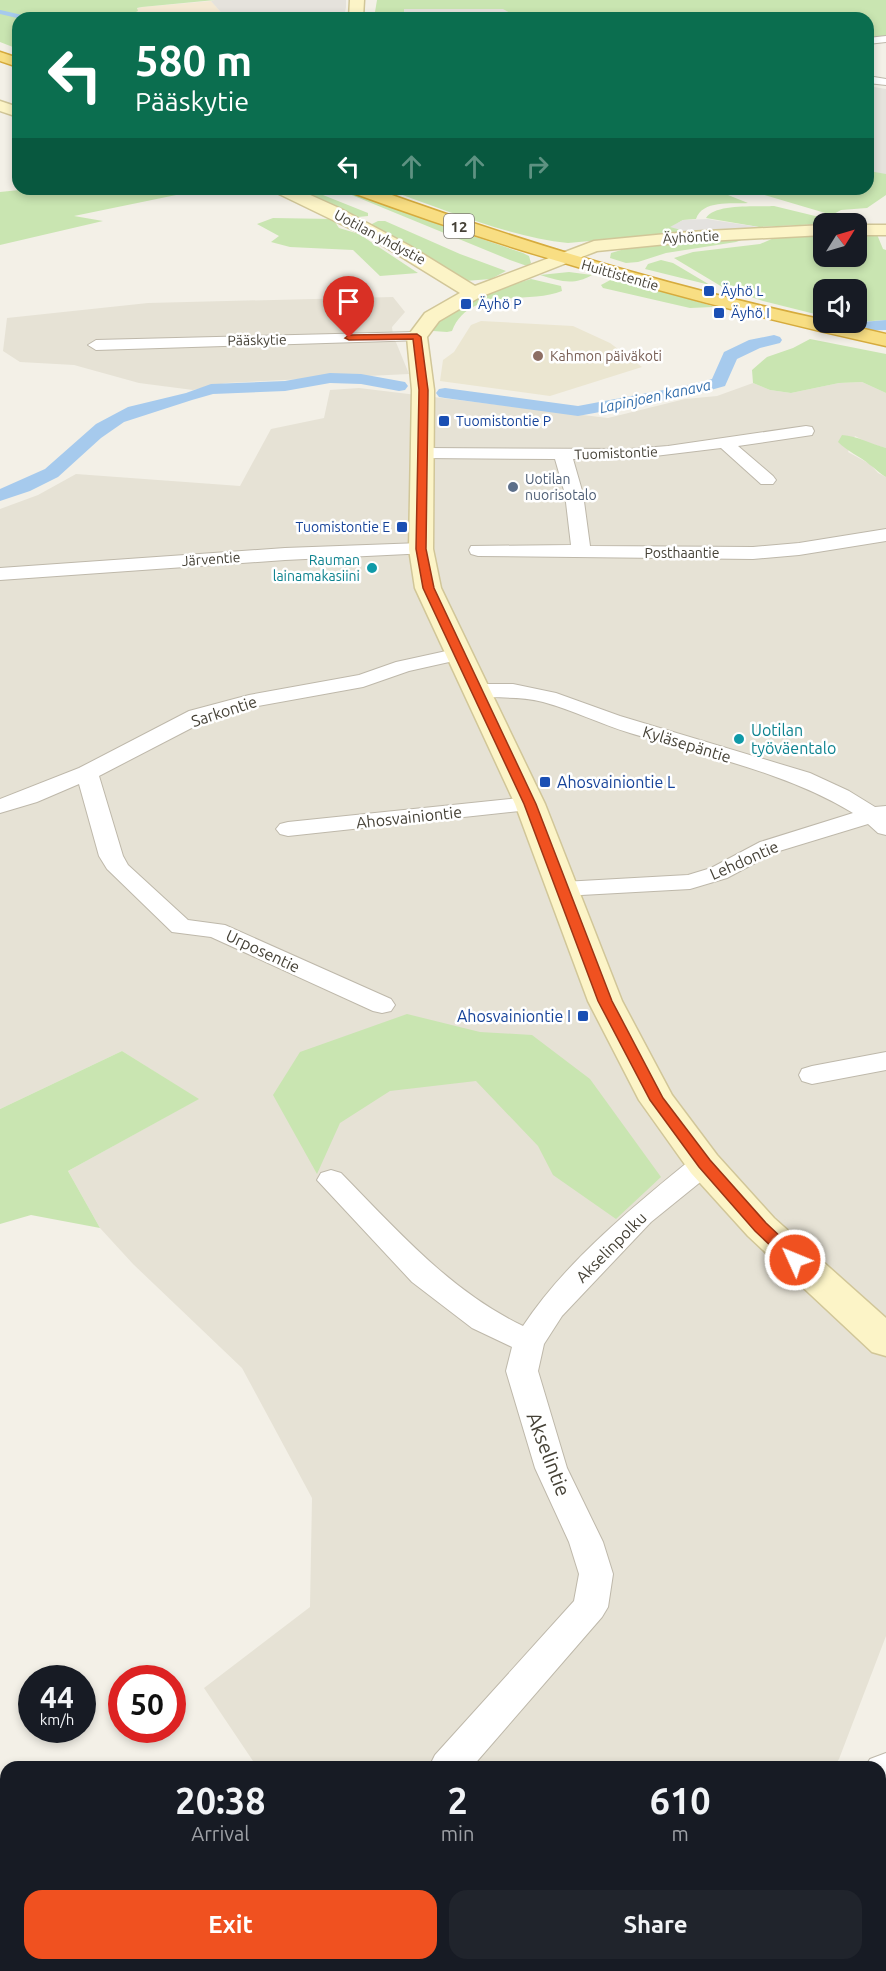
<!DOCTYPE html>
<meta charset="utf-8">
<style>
body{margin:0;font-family:Ubuntu,sans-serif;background:#20242c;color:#f1f3f6;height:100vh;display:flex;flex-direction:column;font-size:22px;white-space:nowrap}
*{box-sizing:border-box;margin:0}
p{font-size:20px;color:#9ea1a6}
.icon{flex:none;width:33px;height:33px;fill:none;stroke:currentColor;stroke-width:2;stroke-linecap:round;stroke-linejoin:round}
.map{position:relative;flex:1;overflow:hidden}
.panel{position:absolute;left:0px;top:1761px;width:886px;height:210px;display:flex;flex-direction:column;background:#171b24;border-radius:18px 18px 0 0;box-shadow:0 3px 9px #0003}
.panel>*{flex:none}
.banner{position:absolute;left:12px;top:12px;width:862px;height:183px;border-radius:18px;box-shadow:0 3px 9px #0003;background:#0b6e4f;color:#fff;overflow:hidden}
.needle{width:39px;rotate:53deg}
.buttons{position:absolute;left:813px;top:213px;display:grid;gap:12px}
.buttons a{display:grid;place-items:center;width:54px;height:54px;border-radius:12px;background:#171b24;box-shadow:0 3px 9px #0003;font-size:30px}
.speed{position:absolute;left:18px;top:1665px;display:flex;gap:12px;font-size:30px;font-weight:700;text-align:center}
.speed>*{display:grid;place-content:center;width:78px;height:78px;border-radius:50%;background:#171b24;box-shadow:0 3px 9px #0003;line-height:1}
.speed small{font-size:15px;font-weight:400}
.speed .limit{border:9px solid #d22;background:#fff;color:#111}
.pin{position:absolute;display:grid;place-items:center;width:51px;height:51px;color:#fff;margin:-62px -26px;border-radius:50% 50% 50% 0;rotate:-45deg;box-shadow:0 0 6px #0007}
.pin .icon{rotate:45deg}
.me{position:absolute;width:66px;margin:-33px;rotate:314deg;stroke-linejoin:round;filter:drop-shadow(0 0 4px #0008)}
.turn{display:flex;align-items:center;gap:21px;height:126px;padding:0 24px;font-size:27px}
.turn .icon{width:78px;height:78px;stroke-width:2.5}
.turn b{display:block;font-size:42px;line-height:51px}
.lanes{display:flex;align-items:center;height:57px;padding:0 24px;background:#0003;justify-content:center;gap:30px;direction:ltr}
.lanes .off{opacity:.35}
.eta{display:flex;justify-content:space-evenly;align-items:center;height:102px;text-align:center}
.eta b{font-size:36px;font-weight:700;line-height:42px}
.action{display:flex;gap:12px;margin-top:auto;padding:12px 24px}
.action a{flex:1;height:69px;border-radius:18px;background:#f05120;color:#fff;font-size:24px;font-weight:700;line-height:69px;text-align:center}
.action a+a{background:#20242c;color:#f1f3f6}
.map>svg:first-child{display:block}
.residential{fill:#e6e2d5}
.commercial{fill:#f4e9d3}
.industrial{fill:#e5e2dc}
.education{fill:#ebe6d1}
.green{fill:#c9e5b1}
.parking{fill:#e4e2df}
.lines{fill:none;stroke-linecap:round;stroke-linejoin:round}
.stream{stroke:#a6caed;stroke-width:4}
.canal{fill:#a6caed;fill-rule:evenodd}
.minor-casing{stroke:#beb8aa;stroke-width:2}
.tertiary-casing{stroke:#beb8aa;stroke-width:2}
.secondary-casing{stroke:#d1c698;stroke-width:3}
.trunk-casing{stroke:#d6ab3d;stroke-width:3}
.minor{fill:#fff;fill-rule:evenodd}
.tertiary{fill:#fff;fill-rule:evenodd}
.secondary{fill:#fcf4c7;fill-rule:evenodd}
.trunk{fill:#f8de83;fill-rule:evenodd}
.route{fill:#f05120;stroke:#9c3515;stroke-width:1.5}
.transit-dot{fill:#1a4fb4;stroke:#fff;stroke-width:2}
.education-dot{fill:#8d6e63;stroke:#fff;stroke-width:2}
.service-dot{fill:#5c6f8a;stroke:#fff;stroke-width:2}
.culture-dot{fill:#0f9aa8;stroke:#fff;stroke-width:2}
.labels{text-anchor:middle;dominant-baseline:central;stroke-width:5;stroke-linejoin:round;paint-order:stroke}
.far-street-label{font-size:14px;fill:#454136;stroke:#fff}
.far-transit-label{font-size:14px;fill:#164399;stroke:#fff;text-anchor:start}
.far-education-label{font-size:14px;fill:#785e54;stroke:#fff;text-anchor:start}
.far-service-label{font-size:14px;fill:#4e5e75;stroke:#fff;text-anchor:start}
.far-culture-label{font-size:14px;fill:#0d838f;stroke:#fff;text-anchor:end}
.shield{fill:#fff;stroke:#7d7a72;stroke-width:1.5}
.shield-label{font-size:15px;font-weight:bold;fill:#454136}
.far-water-label{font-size:15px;font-style:italic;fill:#346fad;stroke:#fff}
.street-label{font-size:16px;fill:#454136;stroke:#fff}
.culture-label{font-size:16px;fill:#0d838f;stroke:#fff;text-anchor:start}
.transit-label{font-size:16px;fill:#164399;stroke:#fff;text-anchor:start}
.near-street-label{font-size:20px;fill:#454136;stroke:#fff}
</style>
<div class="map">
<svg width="886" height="1971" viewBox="0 0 886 1971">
<rect width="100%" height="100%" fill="#f3f0e7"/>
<path class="residential" d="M393,297L405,312L392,327L393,335L409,374L226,383L193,390L139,383L74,365L20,362L3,351L7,318L148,303Z
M862,382L886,393V448L868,443L855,436L848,452L870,464L878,473L886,477V1636L839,1759L834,1767H257L204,1688L310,1607L312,1498L242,1368L133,1264L100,1228L68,1171L198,1099L122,1051L0,1109V509L38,495L76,474L240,486L271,429L324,418L330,390L359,388L608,418L685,399L717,396L753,383L770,390L791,393L839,383Z
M389,1965H723L717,1971H396Z"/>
<path class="commercial" d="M211,1L226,18H111L132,14L138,11L136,9L142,7Z"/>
<path class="industrial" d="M215,0H346V7L344,18H226L211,1Z
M403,9H504L510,13L509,18H404Z
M868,86L886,89V175L879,176L869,171Z"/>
<path class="education" d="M481,321L573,326L610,343L642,367L550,396L440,381L443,360L454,352L471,325Z"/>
<path class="green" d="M0,0H215L142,7L137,8L138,11C113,24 49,18 18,18V49L0,42Z
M377,0H886V37L869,39L868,18H509L510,13L503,9H404V18H374Z
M869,171L886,174V195L867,208L841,210L832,215L744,189H868Z
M29,189H242L240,192L228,195L186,190L181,194L74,216L103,221L0,245V192Z
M291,189H308L368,213V216L358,217Z
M337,189H352L452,229L523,253L529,256L531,263L527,266L510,260Z
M386,189H713L748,203C731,204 702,200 696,219L683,220L678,223L681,230L678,233L568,243C510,237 442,209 386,189Z
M774,206L844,223L759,227L706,218C715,203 757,207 774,206Z
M273,218L333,219L339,228L359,234L418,273L380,276L353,250L290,247L271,242L279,236L257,224Z
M378,221H385L460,254L506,271L491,279L465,281L370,225Z
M876,232L883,249L886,250V320L857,322L856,290H824L823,316L763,301L724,288L674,258L693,252L760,244L774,238L823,234L824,256H856L857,233Z
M747,238L736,242L666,253L638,262L626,263L610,258L611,253L638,245Z
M661,260L673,263L710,285L645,269L648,264Z
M569,272L592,275C573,286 560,281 540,275Z
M616,277L712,306L713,307L690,308L603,288L601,285Z
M531,279L561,286L562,291C528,305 469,286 452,331L447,332L433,331L432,326C462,304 495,289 531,279Z
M810,339L886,354V393L862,382L839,383L791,393L770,390L753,383L752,370L767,357L793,348Z
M842,435C858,436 871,444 886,448V477C879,473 876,469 870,465C860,456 848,452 838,442Z
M407,1014L480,1032L532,1035L590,1079L661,1177L616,1219L553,1175L538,1146L476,1081L390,1091L340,1123L317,1174L273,1095L300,1052Z
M122,1051L199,1099L68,1171L100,1228L31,1215L0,1224V1109Z
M277,1965H389L396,1971H273Z"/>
<path class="parking" d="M708,219L713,220L759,227L678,233L681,230L670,227L683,220Z"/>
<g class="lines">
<path class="stream" d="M0,12L26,18"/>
<path class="canal" d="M886,320V330L856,331L848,326L850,323Z
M774,335L780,337L782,340L780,343L760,348L737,359L725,386L693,395L578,416L445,398L439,397L436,393L439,389L445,388L578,406L690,385L712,379L724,352L749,340Z
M330,373L361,374L405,382L408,386L405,390L399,391L361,384L330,383L285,391L213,394L192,400L124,422L101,438L58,477L30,491L0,501V489L45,469L96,424L128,407L186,393L211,384L285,381Z"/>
<defs>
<path id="minor" d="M886,36V42L868,44V38Z
M868,76L886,79V85L868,83Z
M417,332L422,334L425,337L422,340L96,350L88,345L96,340Z
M806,426L812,427L814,431L812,435L738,446L773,476L776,480L773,484H761L721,448L630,459H573L583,494L590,546L753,547L799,543L886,529V541L799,555L753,559L478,556L471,554L469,550L471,546L571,545L565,494L555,459L424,458L418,457L415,453L418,449L424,448L630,449L668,446Z
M421,543L428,545L430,549L428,553L285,560L0,580V568L285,548Z
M460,648L467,650L470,654L467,658L409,671L363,687L252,707L205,721L99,776L123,856L128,865L188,920L225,925L391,999L395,1005L391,1011L382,1013L373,1011L211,937L172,932L107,869L99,856L79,784L37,802L0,813V799L79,768L189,711L249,695L359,675L396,662Z
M478,684H513L556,693L620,716L810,773L849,791L875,807L886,806V835L878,833L868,824L776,852L727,878L690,889L563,896L555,894L551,889L555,884L563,882L688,875L711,868L760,842L853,813C786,772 705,756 630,733C600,724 573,710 543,702C518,695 494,700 471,694L468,690L471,686Z
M530,797L538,799L541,804L538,809L288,836L280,834L276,829L280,824L288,822Z
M886,1052V1070L812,1084L802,1081L799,1075L802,1069L812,1066Z
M704,1154L714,1157L718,1164L714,1171L651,1222L562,1316L544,1344L538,1371L567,1468L603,1542L613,1574L608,1607L602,1617L472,1767H429L435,1755L574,1601L579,1574L569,1542L535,1468L506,1371L512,1347L472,1328L412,1282L317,1180L321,1173L331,1170L341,1173C397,1230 450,1291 523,1326C565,1262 635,1205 694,1157Z
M449,1965H495L497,1971H451Z"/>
<path id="tertiary" d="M886,1753V1805L880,1807V1767H865L870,1759Z
M749,1965H801L799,1971H747Z"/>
<path id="secondary" d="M350,0H364L363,18H349Z
M0,101L18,107V117L0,111Z
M274,189H297L339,208L410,246L475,286L594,241L687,232L824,225V235L687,242L597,251L480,297L439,321L427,337L434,390L433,549L441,588L545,804L622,1001L672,1095L717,1155L774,1218L886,1318V1356L872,1352L748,1236L691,1173L639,1100L588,1001L515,804L415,588L409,549L412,390L407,337L425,313L460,293L374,240L277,193Z
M856,225H886V235H856Z"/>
<path id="trunk" d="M0,52L18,58V67L0,61Z
M350,189H375C522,242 671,287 824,320V322H834L886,334V346C705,306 527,257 353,193Z"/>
</defs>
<use href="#minor" class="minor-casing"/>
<use href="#tertiary" class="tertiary-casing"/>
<use href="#secondary" class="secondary-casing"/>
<use href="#trunk" class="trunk-casing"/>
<use href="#minor" class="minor"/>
<use href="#tertiary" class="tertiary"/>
<use href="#secondary" class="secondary"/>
<use href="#trunk" class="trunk"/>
</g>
<path class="route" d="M417,334L421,337L428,390L426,549L434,588L536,804L612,1001L663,1098L710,1160L766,1223L801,1256L803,1260L801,1264H790L755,1231L699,1167L650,1100L598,1001L524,804L423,588L416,549L419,390L413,339L349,340L345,338L349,335Z"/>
<g class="transit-dot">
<rect x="703" y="285" width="12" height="12" rx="3"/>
<rect x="460" y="298" width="12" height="12" rx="3"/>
<rect x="713" y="307" width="12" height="12" rx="3"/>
<rect x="438" y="415" width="12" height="12" rx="3"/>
<rect x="396" y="521" width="12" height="12" rx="3"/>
<rect x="539" y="776" width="12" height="12" rx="3"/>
<rect x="577" y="1010" width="12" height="12" rx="3"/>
</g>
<circle class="education-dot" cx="538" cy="356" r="6"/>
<circle class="service-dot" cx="513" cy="487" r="6"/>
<g class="culture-dot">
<circle cx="372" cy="568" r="6"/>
<circle cx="739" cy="739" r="6"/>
</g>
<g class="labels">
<g class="far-street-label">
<text transform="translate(380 237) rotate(28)">Uotilan yhdystie</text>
<text transform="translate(691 237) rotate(-3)">Äyhöntie</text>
<text transform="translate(620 275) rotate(16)">Huittistentie</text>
<text transform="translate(257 340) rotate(-1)">Pääskytie</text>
<text transform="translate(616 453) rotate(-2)">Tuomistontie</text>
<text x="682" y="553">Posthaantie</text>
<text transform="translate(211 559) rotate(-4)">Järventie</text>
</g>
<g class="far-transit-label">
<text x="721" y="291">Äyhö L</text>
<text x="478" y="304">Äyhö P</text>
<text x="731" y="313">Äyhö I</text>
<text x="456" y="421">Tuomistontie P</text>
<text x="390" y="527" text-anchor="end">Tuomistontie E</text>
</g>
<g class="far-education-label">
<text x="550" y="356">Kahmon päiväkoti</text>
</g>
<g class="far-service-label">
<text x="525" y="479">Uotilan<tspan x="525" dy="16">nuorisotalo</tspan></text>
</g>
<g class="far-culture-label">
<text x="360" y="560">Rauman<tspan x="360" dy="16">lainamakasiini</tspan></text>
</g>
<rect class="shield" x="444" y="214" width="30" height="24" rx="4.5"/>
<g class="shield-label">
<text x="459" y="226">12</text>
</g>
<g class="far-water-label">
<text transform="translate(655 396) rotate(-12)">Lapinjoen kanava</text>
</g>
<g class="street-label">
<text transform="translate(224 711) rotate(-18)">Sarkontie</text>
<text transform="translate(687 744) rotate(17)">Kyläsepäntie</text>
<text transform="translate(409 817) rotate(-6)">Ahosvainiontie</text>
<text transform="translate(744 860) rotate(-24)">Lehdontie</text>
<text transform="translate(263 951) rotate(25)">Urposentie</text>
<text transform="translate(611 1247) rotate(-45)">Akselinpolku</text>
</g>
<g class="culture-label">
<text x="751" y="730">Uotilan<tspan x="751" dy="18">työväentalo</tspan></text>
</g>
<g class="transit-label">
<text x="557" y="782">Ahosvainiontie L</text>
<text x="571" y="1016" text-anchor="end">Ahosvainiontie I</text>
</g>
<g class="near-street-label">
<text transform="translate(549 1454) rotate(69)">Akselintie</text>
</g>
</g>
</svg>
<div class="buttons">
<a><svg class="needle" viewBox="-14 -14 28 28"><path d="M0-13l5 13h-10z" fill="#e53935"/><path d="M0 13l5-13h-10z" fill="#9ea1a6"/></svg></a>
<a><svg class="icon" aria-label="sound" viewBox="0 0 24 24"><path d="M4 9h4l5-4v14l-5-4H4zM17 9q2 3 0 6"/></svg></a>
</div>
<div class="speed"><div>44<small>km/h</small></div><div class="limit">50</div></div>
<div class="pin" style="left:349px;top:338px;background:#d93025"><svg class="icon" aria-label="arrive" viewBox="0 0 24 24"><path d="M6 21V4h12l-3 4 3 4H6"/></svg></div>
<svg class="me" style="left:795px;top:1260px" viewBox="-20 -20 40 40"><circle r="17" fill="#f05120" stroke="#fff" stroke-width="3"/><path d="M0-11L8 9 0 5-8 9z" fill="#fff"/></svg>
<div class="banner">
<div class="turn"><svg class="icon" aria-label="left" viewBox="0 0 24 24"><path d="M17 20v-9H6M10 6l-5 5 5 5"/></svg><div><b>580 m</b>Pääskytie</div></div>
<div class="lanes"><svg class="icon" aria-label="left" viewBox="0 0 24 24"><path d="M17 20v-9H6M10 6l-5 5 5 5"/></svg><svg class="icon off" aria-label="ahead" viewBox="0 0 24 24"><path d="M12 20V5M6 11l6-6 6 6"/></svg><svg class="icon off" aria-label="ahead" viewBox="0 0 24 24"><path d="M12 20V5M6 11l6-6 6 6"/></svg><svg class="icon off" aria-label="right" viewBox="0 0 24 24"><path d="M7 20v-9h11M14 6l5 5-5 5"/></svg></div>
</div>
<section class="panel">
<div class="eta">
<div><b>20:38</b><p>Arrival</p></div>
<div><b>2</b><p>min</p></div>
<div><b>610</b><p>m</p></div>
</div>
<div class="action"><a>Exit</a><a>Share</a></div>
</section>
</div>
